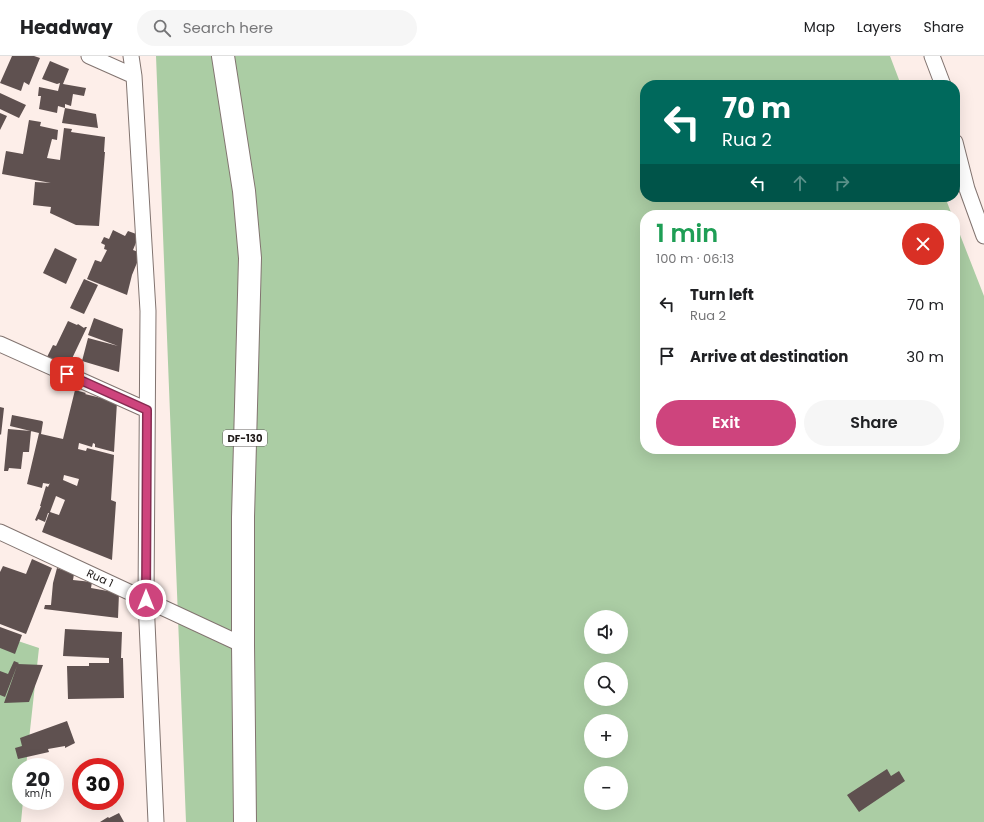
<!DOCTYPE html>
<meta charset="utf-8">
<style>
body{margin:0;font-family:Poppins,sans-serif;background:#f6f6f6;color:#202124;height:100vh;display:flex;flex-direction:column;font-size:15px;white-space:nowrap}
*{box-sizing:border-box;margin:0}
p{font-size:13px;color:#757577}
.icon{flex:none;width:22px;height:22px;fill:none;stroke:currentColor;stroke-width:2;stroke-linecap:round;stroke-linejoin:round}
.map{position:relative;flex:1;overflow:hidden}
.sheet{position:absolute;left:640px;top:154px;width:320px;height:244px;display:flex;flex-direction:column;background:#fff;border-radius:16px;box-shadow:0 4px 16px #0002}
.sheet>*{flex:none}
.guide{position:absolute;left:640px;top:24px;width:320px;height:122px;border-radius:16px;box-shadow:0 4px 16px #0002;background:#00695c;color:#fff;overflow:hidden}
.controls{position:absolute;left:584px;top:554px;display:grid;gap:8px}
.controls a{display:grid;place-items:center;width:44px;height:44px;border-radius:50%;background:#fff;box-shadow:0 4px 16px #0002;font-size:20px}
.speed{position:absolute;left:12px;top:702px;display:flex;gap:8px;font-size:20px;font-weight:700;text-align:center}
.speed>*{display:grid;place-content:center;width:52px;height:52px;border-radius:50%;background:#fff;box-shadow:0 4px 16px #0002;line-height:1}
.speed small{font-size:10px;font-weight:400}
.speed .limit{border:6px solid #d22;background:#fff;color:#111}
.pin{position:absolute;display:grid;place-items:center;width:34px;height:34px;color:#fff;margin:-17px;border-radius:8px;box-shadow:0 2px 6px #0006}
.me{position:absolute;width:44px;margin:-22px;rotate:0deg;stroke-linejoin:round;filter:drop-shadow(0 0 3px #0008)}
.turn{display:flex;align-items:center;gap:14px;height:84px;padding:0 16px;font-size:18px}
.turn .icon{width:52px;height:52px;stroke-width:2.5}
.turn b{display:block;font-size:28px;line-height:34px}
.lanes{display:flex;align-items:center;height:38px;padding:0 16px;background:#0003;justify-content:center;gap:20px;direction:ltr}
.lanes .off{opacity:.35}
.round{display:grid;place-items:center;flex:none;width:42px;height:42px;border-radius:21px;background:#f6f6f6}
.overview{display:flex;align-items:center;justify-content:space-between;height:68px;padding:0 16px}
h1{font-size:24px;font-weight:600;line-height:30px;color:#1e9e55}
.button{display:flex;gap:8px;margin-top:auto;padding:8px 16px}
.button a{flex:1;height:46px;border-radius:24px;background:#ce447d;color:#fff;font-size:16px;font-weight:600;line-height:46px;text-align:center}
.button a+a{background:#f6f6f6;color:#202124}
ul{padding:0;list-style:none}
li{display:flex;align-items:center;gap:12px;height:52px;padding:0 16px}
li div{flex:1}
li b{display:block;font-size:15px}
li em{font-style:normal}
header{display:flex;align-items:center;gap:24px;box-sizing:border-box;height:56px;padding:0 20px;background:#fff;border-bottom:1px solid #e0e0e0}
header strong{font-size:19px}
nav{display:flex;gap:22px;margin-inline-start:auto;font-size:14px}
.search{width:280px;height:36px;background:#f6f6f6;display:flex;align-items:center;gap:10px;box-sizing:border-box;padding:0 14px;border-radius:22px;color:#757577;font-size:15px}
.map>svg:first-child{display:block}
.green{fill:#abcda4;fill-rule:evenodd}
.building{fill:#5f5150;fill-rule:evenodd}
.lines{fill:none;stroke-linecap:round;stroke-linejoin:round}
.street-casing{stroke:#827470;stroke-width:17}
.primary-casing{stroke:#827470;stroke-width:24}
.street{stroke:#fff;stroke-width:15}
.primary{stroke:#fff;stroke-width:22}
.route-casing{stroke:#862c51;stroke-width:10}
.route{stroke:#ce447d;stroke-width:7}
.labels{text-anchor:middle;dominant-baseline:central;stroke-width:4;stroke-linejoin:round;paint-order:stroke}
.shield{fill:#fff;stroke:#625f5d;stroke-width:1}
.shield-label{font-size:10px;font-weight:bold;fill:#1f1a18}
.street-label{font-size:11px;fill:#1f1a18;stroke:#fff}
</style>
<header>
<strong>Headway</strong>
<div class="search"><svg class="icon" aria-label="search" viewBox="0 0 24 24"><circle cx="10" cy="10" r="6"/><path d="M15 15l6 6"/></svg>Search here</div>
<nav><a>Map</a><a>Layers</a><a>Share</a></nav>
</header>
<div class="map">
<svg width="984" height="766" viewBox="0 0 984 766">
<rect width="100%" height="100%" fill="#fdeee9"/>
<path class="green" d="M156,0H890L901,29H645V141H945L952,159H645V393H955V166L984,240V766H186ZM591,561H621V591H591ZM591,613H621V643H591ZM591,665H621V695H591ZM591,717H621V747H591Z
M0,579L39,592L26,711H21V745H23L21,766H0Z"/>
<path class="building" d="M12,0H34L40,2L29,29L24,26L21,35L0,27Z
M50,5L69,13L63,28L86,32L84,40L73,38L71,50L65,48V52L58,50L57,57L39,53L41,40H38L39,31L58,35L60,27L57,28L42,23Z
M0,37L26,49L19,62L0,53Z
M65,52L96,58L98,72L62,67Z
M0,57L7,60L0,74Z
M29,64L41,66L40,70L58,74L57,84L52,83L47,102L60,104L64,72L72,73L71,76L105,81L104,96H105L99,170L76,169L50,157L51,151L33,149L35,126L51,127L2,118L6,95L23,98Z
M113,174L125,180L128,175L139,179L133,194L141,197L132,219L127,239L87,223L95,204L101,206L107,194L104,193L105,189L101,187L104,181L109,183Z
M55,192L77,203L66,228L43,217Z
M84,223L98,229L84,258L70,252Z
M94,262L123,273L119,316L82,305L88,282L118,290L88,279Z
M68,265L77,269L78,268L84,272L85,271H87L68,311L46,303L53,289L56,290Z
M75,334L86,337L85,338L117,346L114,396L95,391V388L93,387L92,391L79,387L78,393L86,395L87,392L114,399L111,444L116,446L112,504L42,476L49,457H48L45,466L38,463L37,465L35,464L41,450H40L46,430L48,431L50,427L49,428L43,427L42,432L27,428L39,377L10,370L12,359L42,365L43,366L41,378L63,383ZM64,419L79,423L77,430L63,424ZM56,440L65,444L59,459L50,456Z
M0,351L4,352L1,379L0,378Z
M8,373L31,375L29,396H23L21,413L9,412L8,415H4Z
M32,503L52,512L26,578L0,568V516L3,510L26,518Z
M57,512L74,518L73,524L92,526L91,532L119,537L118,562L44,553L45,549H51L53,527Z
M0,571L22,579L15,598L0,592Z
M65,573L122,576L121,602H123L124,642L68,643L67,610H89V607H109V602L63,600Z
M14,605L19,607L18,608L43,609L29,646L4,647L17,610L5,641L0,639V615L8,618Z
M67,665L75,687L65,692V690L48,693L49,696L18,703L15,692L22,690L20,682Z
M887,713L891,720L899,715L905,725L859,756L847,739Z
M119,757L124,766H100L108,761L109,762Z"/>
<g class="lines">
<defs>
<path id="street" d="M89,0L134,20
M131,0L134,20L148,255L146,544L156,766
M932,0L943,29
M955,86L967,133L984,180
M0,288L147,354
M0,476L243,589"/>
<path id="primary" d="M223,0L244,135L250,202L243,461V589L245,766"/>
</defs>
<use href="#street" class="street-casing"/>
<use href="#primary" class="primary-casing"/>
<use href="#street" class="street"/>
<use href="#primary" class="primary"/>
</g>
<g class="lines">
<defs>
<path id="route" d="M67,318L147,354L146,544"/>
</defs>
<use href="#route" class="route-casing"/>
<use href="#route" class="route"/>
</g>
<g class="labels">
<rect class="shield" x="223" y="374" width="44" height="16" rx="3"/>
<g class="shield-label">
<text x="245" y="382">DF-130</text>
</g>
<g class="street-label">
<text transform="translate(100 522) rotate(25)">Rua 1</text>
</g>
</g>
</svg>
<div class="controls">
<a><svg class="icon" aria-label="sound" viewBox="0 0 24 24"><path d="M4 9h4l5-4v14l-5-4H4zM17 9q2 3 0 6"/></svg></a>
<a><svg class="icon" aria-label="search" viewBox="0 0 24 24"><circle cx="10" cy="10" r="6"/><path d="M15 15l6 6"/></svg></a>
<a>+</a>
<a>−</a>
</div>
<div class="speed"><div>20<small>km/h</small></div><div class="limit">30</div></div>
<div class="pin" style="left:67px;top:318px;background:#d93025"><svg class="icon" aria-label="arrive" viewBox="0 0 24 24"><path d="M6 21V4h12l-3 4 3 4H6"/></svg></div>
<svg class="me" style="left:146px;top:544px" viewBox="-20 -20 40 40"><circle r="17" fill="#ce447d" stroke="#fff" stroke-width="3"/><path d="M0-11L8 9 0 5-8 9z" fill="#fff"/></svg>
<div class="guide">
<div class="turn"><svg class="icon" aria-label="left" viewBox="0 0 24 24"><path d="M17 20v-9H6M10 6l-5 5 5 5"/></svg><div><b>70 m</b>Rua 2</div></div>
<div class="lanes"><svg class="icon" aria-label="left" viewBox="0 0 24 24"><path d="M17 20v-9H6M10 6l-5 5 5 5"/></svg><svg class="icon off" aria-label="ahead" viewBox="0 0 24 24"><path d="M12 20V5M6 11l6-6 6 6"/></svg><svg class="icon off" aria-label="right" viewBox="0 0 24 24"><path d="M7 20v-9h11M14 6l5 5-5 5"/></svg></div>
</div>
<section class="sheet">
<div class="overview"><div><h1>1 min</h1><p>100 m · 06:13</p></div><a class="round" style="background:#d93025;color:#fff"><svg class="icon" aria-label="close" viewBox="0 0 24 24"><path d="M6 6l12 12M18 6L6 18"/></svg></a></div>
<ul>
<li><svg class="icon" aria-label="left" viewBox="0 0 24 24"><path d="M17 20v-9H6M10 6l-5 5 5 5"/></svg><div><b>Turn left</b><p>Rua 2</p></div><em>70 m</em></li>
<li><svg class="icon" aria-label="arrive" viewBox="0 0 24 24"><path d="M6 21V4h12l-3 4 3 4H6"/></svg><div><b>Arrive at destination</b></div><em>30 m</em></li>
</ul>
<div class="button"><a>Exit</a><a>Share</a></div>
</section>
</div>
